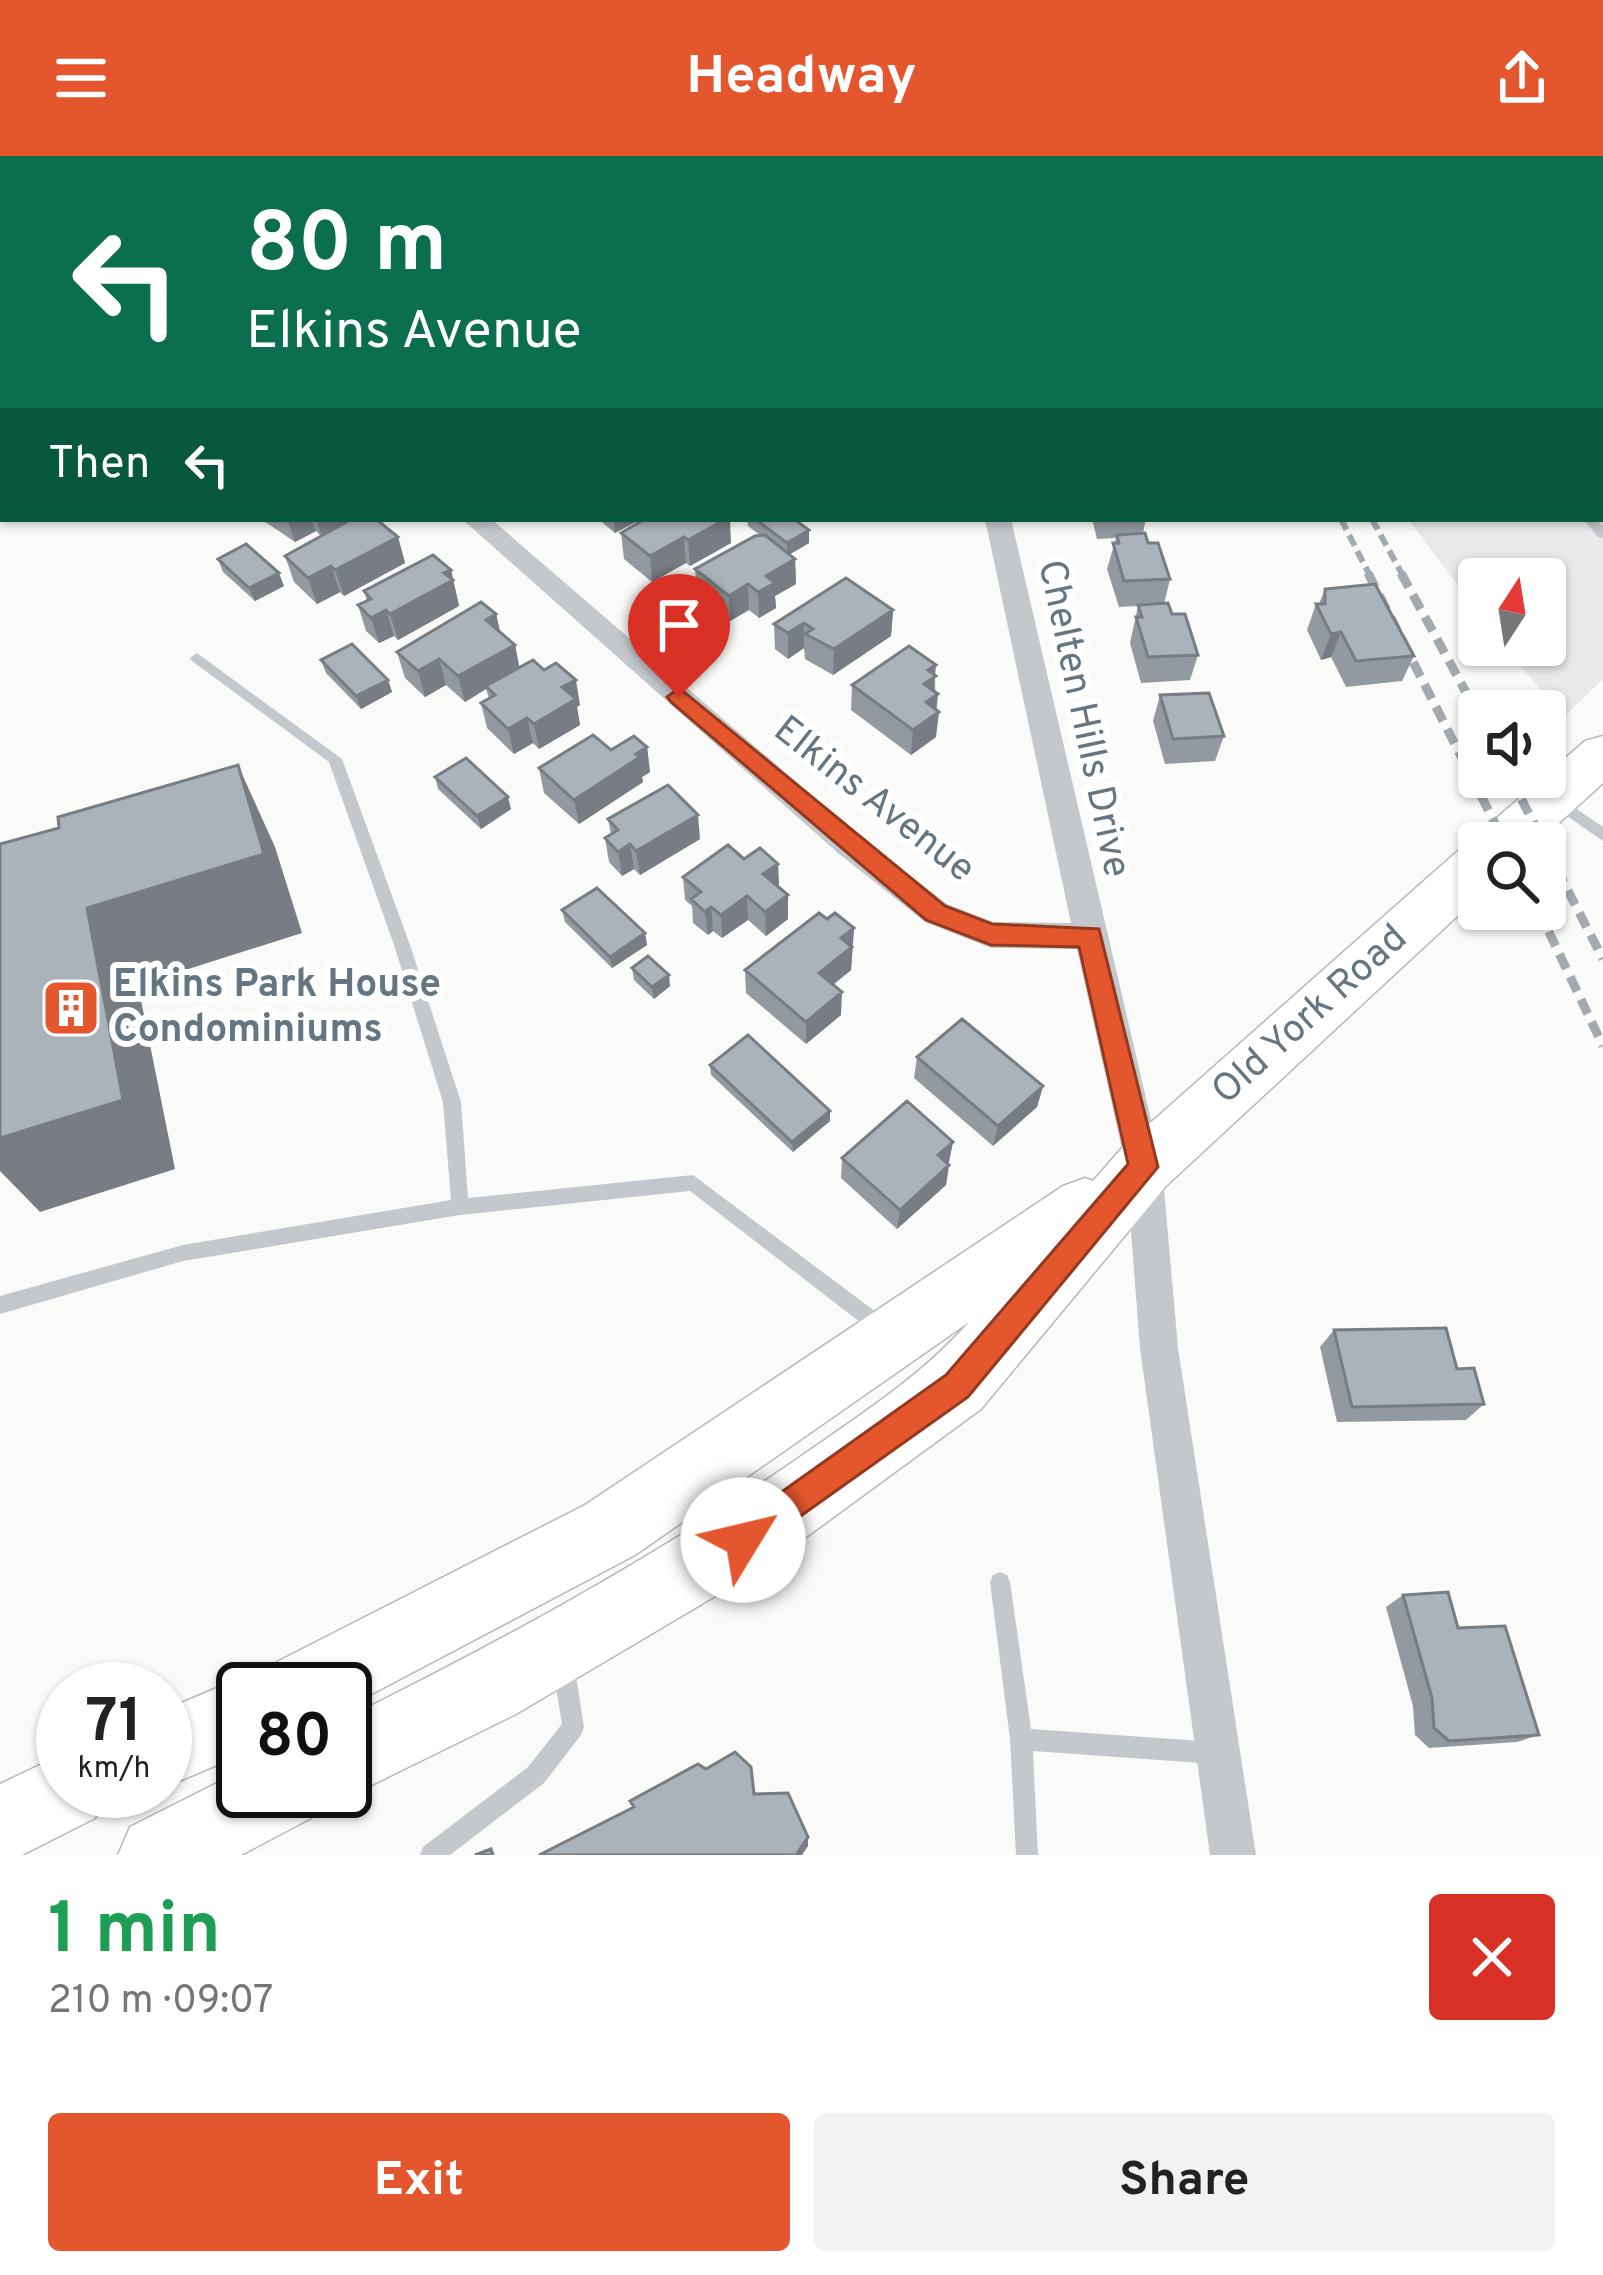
<!DOCTYPE html>
<meta charset="utf-8">
<style>
body{margin:0;font-family:Overpass,sans-serif;background:#f2f2f2;color:#222;height:100vh;display:flex;flex-direction:column;font-size:45px;white-space:nowrap}
*{box-sizing:border-box;margin:0}
p{font-size:39px;color:#767676}
.icon{flex:none;width:66px;height:66px;fill:none;stroke:currentColor;stroke-width:2;stroke-linecap:round;stroke-linejoin:round}
.map{position:relative;height:1699px;overflow:hidden}
.details{display:flex;flex-direction:column;background:#fff;flex:1}
.details>*{flex:none}
.hud{position:absolute;left:0px;top:0px;width:1605px;height:366px;box-shadow:0 3px 9px #0004;background:#0b6e4f;color:#fff;overflow:hidden}
.needle{width:78px;rotate:12deg}
.buttons{position:absolute;left:1458px;top:402px;display:grid;gap:24px}
.buttons a{display:grid;place-items:center;width:108px;height:108px;border-radius:12px;background:#fff;box-shadow:0 3px 9px #0004;font-size:60px}
.speed{position:absolute;left:36px;top:1506px;display:flex;gap:24px;font-size:60px;font-weight:700;text-align:center}
.speed>*{display:grid;place-content:center;width:156px;height:156px;border-radius:50%;background:#fff;box-shadow:0 3px 9px #0004;line-height:1}
.speed small{font-size:30px;font-weight:400}
.speed .limit{border:6px solid #111;border-radius:18px;background:#fff;color:#111}
.pin{position:absolute;display:grid;place-items:center;width:102px;height:102px;color:#fff;margin:-123px -51px;border-radius:50% 50% 50% 0;rotate:-45deg;box-shadow:0 0 12px #0007}
.pin .icon{rotate:45deg}
.me{position:absolute;width:132px;margin:-66px;rotate:54deg;stroke-linejoin:round;filter:drop-shadow(0 0 9px #0008)}
.turn{display:flex;align-items:center;gap:42px;height:252px;padding:0 48px;font-size:54px}
.turn .icon{width:156px;height:156px;stroke-width:2.5}
.turn b{display:block;font-size:84px;line-height:102px}
.then{display:flex;align-items:center;height:114px;padding:0 48px;background:#0003;gap:24px;font-size:45px}
.round{display:grid;place-items:center;flex:none;width:126px;height:126px;border-radius:12px;background:#f2f2f2}
.headline{display:flex;align-items:center;justify-content:space-between;height:204px;padding:0 48px}
h1{font-size:72px;font-weight:700;line-height:90px;color:#1e9e55}
.primary-button{display:flex;gap:24px;margin-top:auto;padding:24px 48px}
.primary-button a{flex:1;height:138px;border-radius:12px;background:#e4572e;color:#fff;font-size:48px;font-weight:700;line-height:138px;text-align:center}
.primary-button a+a{background:#f2f2f2;color:#222}
header{display:flex;justify-content:space-between;align-items:center;height:156px;padding:0 48px;background:#e4572e;color:#fff;font-size:54px;font-weight:700}
.map>svg:first-child{display:block}
.built{fill:#e8e9e9}
.lines{fill:none;stroke-linecap:round;stroke-linejoin:round}
.trunk-casing{stroke:#b4b9bd;stroke-width:3}
.service{fill:#c3c8cc;fill-rule:evenodd}
.minor{fill:#c3c8cc;fill-rule:evenodd}
.trunk{fill:#fff;fill-rule:evenodd}
.rail-far1{stroke:#a2aab0;stroke-width:6;stroke-dasharray:12 6;stroke-linecap:butt}
.rail{stroke:#a2aab0;stroke-width:9;stroke-dasharray:16 9;stroke-linecap:butt}
.wall{fill:#929a9f}
.shaded-wall{fill:#777d82}
.building{fill:#aab3b9;stroke:#777d82;stroke-width:3}
.route{fill:#e4572e;stroke:#94391e;stroke-width:3}
.labels{text-anchor:middle;dominant-baseline:central;stroke-width:12;stroke-linejoin:round;paint-order:stroke}
.street-label{font-size:39px;fill:#657683;stroke:#fff}
.poi-label{font-size:39px;font-weight:bold;fill:#657683;stroke:#fff;text-anchor:start}
</style>
<header><svg class="icon" aria-label="menu" viewBox="0 0 24 24"><path d="M4 6h16M4 12h16M4 18h16"/></svg>Headway<svg class="icon" aria-label="share" viewBox="0 0 24 24"><path d="M12 15V3M7 8l5-5 5 5M5 13v7h14v-7"/></svg></header>
<div class="map">
<svg width="1603" height="1699" viewBox="0 0 1603 1699">
<rect width="100%" height="100%" fill="#fafaf8"/>
<path class="built" d="M1167,0H1603V523L1563,562L1504,489H1545V423H1479V458L1408,363H1602V3Z"/>
<g class="lines">
<defs>
<path id="trunk" d="M1603,580V627L1537,687H1479V740L1166,1030L981,1253L768,1409L516,1558L345,1642L327,1635H345V1563C506,1483 665,1396 813,1292C869,1253 924,1217 969,1166L635,1399L345,1552V1533H243V1598L165,1631V1554L243,1521L267,1531L277,1506L585,1349L1063,1030L1085,1022L1093,1025L1122,992L1460,693L1477,688L1484,673L1585,585Z
M63,1598V1635H107L95,1662L22,1699H0V1628Z
M243,1614V1635H323L311,1662L241,1699H118L130,1671Z"/>
</defs>
<use href="#trunk" class="trunk-casing"/>
<path class="service" d="M763,0H775L778,3H766Z
M1602,344H1603V352H1602Z
M1583,363H1596L1603,370V382L1598,381Z
M197,497L342,603L410,789L461,946L468,1042L693,1019L892,1168L894,1174L892,1180L885,1183L878,1180L690,1035L460,1059L183,1105L0,1158V1140L183,1089L451,1044L443,946L394,789L329,606L192,505L190,502Z
M1553,637L1603,671V685L1548,647L1546,643L1548,639Z
M1000,1416L1007,1419L1010,1426L1031,1573L1215,1586L1223,1589L1226,1597L1223,1605L1215,1608L1033,1595L1038,1699H1016L1010,1583L990,1426L993,1419Z
M563,1496L571,1499L574,1507L584,1571L581,1579L544,1627L450,1699H420L423,1691L528,1611L562,1568L552,1507L555,1499Z"/>
<path class="minor" d="M264,0H289L262,3Z
M524,0H547L549,3H526Z
M867,0H887L889,3H869Z
M0,158L3,159V175L0,174Z
M462,363H491L860,681L947,748L993,766L1071,767L985,363H1011L1162,1011L1178,1192L1256,1699H1210L1140,1192L1126,1011L1077,793L991,792L925,766L838,697Z"/>
<use href="#trunk" class="trunk"/>
<path class="rail-far1" d="M1341,363L1370,420
M1372,363L1403,420"/>
<path class="rail" d="M1368,417L1505,687
M1401,417L1479,560
M1510,621L1544,687
M1545,690L1603,803
M1538,753L1603,890"/>
</g>
<path class="wall" d="M0,0H69L70,3H3V27H0Z
M652,0H716V3H652Z
M1172,0H1365L1368,3H1174Z
M1436,0H1553L1551,3H1439Z
M263,363H376L398,381L405,407L344,440L340,436L317,448L294,426L285,400L321,380L316,375L295,386L264,365Z
M598,363H641L615,377Z
M645,363L731,387L690,410L686,407L652,426L624,403L621,377Z
M747,363H794L809,374V387L790,398L795,403L796,428L775,440L776,452L759,462L749,454L730,465L697,439L695,413L760,379L748,370Z
M1092,363H1146L1143,377L1170,423L1164,448L1198,499L1190,524L1141,527L1130,487L1138,450L1119,451L1107,413L1116,382L1097,383Z
M218,403L284,430L255,445L223,416Z
M451,414L459,450L398,484L394,480L379,487L366,475L358,449L367,445L364,435Z
M1325,433L1414,500L1402,525L1346,531L1331,501L1321,504L1307,474L1316,448H1319Z
M893,454L891,480L833,519L805,503L804,492L788,503L775,493L774,468Z
M496,458L500,476L515,489L519,511L580,549L577,551L580,569L539,593L533,587L514,598L487,572L481,547L489,542L486,533L465,546L446,529L425,541L405,522L397,496Z
M321,504L388,524L392,536L361,553L326,517Z
M935,519L936,581L911,599L851,554L852,529Z
M1160,539L1224,580L1215,605L1165,608L1153,565Z
M647,591L650,616L642,621L643,626L579,668L544,637L539,612L611,594Z
M435,621L511,653L481,673L438,633Z
M608,663L700,683L640,719L634,713L622,720L609,706L605,682L611,678Z
M744,703L778,708L779,732L788,739V763L766,780L748,764L722,782L713,775L708,779L693,767L692,750L685,744L683,721Z
M562,754L645,777L647,789L612,812L565,766Z
M827,763L854,772L851,814L833,829L841,859L806,888L746,837L745,814Z
M632,812L670,830L654,843L634,824Z
M917,901L1043,930L1037,951L993,990L914,922Z
M710,909L830,965L793,996L711,919Z
M953,986L948,1008L949,1009L946,1029L897,1073L841,1022L842,1002Z
M1334,1174L1457,1213L1484,1248L1466,1264L1337,1266L1320,1191Z
M1403,1439L1458,1472L1539,1579L1517,1586L1429,1592L1415,1579L1413,1550L1386,1451Z"/>
<path class="shaded-wall" d="M42,0H69L70,3H44Z
M960,0H1009V3H959Z
M1471,0H1553L1551,3H1470Z
M287,363H311L316,375L295,386Z
M316,363H354L322,381Z
M614,363H641L615,377Z
M726,363H730L731,387L690,410L688,384Z
M809,374V387L787,400V387Z
M398,381L405,407L344,440L335,414Z
M684,381L686,407L652,426L650,400Z
M795,403L796,428L775,440L776,452L759,462L758,436L766,420Z
M331,410L340,436L317,448L308,422Z
M451,414L459,450L398,484L390,458Z
M279,417L284,430L255,445L249,432Z
M748,428L749,454L730,465L729,440Z
M386,454L394,480L379,487L371,462Z
M893,454L891,480L833,519L834,493Z
M496,458L502,484L486,464Z
M804,467V492L788,503V477Z
M1341,476L1331,501L1321,504L1331,478Z
M515,489L520,514L486,530V533L465,546L458,520Z
M439,503L446,529L425,541L418,515Z
M936,509L933,542L938,538L936,558L939,556L936,581L911,599L913,574L924,528L928,514Z
M388,524L392,536L361,553L356,540Z
M576,524L580,549L577,551L580,569L539,593L534,568L562,531Z
M527,562L533,587L514,598L508,573Z
M647,591L650,616L642,621L643,626L579,668L574,644Z
M238,609L275,691L302,777L138,829L175,1013L40,1056L0,1015V982L87,752Z
M508,641L511,653L481,673L477,660Z
M698,659L700,683L640,719L636,695Z
M630,688L634,713L622,720L618,696Z
M778,708L779,732L763,718Z
M788,739V763L766,780L765,756Z
M747,740L748,764L722,782L721,759Z
M711,751L713,775L708,779L705,756Z
M854,772L851,814L819,840V817L841,782Z
M645,777L647,789L612,812L610,801Z
M669,819L670,830L654,843L652,831Z
M842,836L841,859L806,888V866Z
M1043,930L1037,951L993,990L998,970Z
M830,955V965L793,996L792,986Z
M953,986L949,1006L934,1019L938,999Z
M949,1009L946,1029L897,1073L900,1054Z
M808,1681V1690L802,1699H796Z"/>
<path class="building" d="M399,0H458L450,3H403Z
M674,0H710L703,3H680Z
M1223,0H1365L1368,3H1226Z
M1603,54V153L1602,154V55Z
M1602,164L1603,165L1602,265Z
M3,242V264L0,261V243Z
M352,363H376L398,381L335,414L331,410L308,422L285,400Z
M645,363H726L688,384L684,381L650,400L621,377Z
M755,363H794L809,374L787,387Z
M1145,377L1148,387H1158L1170,423L1124,425L1113,387H1119L1117,379Z
M765,379L795,403L766,420L775,427L758,436L748,428L729,440L695,413L755,380Z
M246,388L279,417L249,432L218,403Z
M433,399L451,414L444,417L453,424L390,458L386,454L371,462L358,449L371,443L364,435Z
M846,422L893,454L834,493L805,478L813,473L804,467L788,477L774,468Z
M1375,428L1414,500L1356,505L1341,476L1331,478L1316,448H1325V433Z
M481,446L496,458L486,464L515,489L458,520L439,503L418,515L397,496Z
M1168,447L1172,458H1185L1198,499L1148,501L1136,461H1142L1138,449Z
M352,488L388,524L356,540L321,504Z
M909,490L936,509L928,514L936,520L924,528L938,538L926,546L939,556L913,574L852,529Z
M533,504L544,514L556,507L576,524L562,531L576,543L534,568L527,562L508,573L481,547L495,539L486,530Z
M1209,537L1224,580L1173,583L1160,539Z
M593,579L611,594L634,580L647,591L636,598L640,601L574,644L539,612Z
M466,602L508,641L477,660L435,621Z
M238,609L264,698L87,752L123,944L0,982V688L59,672L58,661Z
M668,629L698,659L636,695L630,688L618,696L605,682L618,674L608,663Z
M728,689L744,703L760,692L778,708L763,718L788,739L765,756L747,740L721,759L711,751L705,756L691,743L701,736L683,721Z
M597,732L645,777L610,801L562,754Z
M819,757L827,763L835,757L854,772L841,782L852,791L819,817L842,836L806,866L745,814Z
M648,800L669,819L652,831L632,812Z
M962,863L1043,930L998,970L917,901Z
M748,879L830,955L792,986L710,909Z
M907,945L953,986L938,999L949,1009L900,1054L842,1002Z
M1446,1172L1457,1213L1474,1212L1484,1248L1352,1251L1334,1174Z
M1448,1436L1458,1472L1505,1470L1539,1579L1449,1585L1434,1572L1432,1542L1403,1439Z
M735,1596L751,1611L754,1638L788,1637L808,1681L796,1699H539L634,1651L630,1645L698,1608L706,1613Z
M491,1693L493,1699H475Z"/>
<path class="route" d="M679,532L945,750L992,768L1099,773L1158,1011L968,1241L743,1401L731,1396L726,1384L731,1372L946,1219L1128,1008L1079,791L991,789L926,764L671,546L667,541Z"/>
<defs>
<symbol id="building-square" viewBox="-11 -11 22 22"><rect x="-9" y="-9" width="18" height="18" rx="4" fill="#e4572e" stroke="#fff"/><path d="M-4-6H4V6H1V3H-1V6H-4ZM-2.5-4.3h1.7v1.8h-1.7ZM.8-4.3h1.7v1.8H.8ZM-2.5-1h1.7V.8h-1.7ZM.8-1h1.7V.8H.8Z" fill="#fff"/></symbol>
</defs>
<g fill-rule="evenodd">
<use href="#building-square" x="38" y="819" width="66" height="66"/>
</g>
<g class="labels">
<g class="street-label">
<text transform="translate(1082 563) rotate(78)">Chelten Hills Drive</text>
<text transform="translate(873 645) rotate(38)">Elkins Avenue</text>
<text transform="translate(1311 860) rotate(-42)">Old York Road</text>
</g>
<g class="poi-label">
<text x="113" y="830">Elkins Park House<tspan x="113" dy="45">Condominiums</tspan></text>
</g>
</g>
</svg>
<div class="buttons">
<a><svg class="needle" viewBox="-14 -14 28 28"><path d="M0-13l5 13h-10z" fill="#e53935"/><path d="M0 13l5-13h-10z" fill="#767676"/></svg></a>
<a><svg class="icon" aria-label="sound" viewBox="0 0 24 24"><path d="M4 9h4l5-4v14l-5-4H4zM17 9q2 3 0 6"/></svg></a>
<a><svg class="icon" aria-label="search" viewBox="0 0 24 24"><circle cx="10" cy="10" r="6"/><path d="M15 15l6 6"/></svg></a>
</div>
<div class="speed"><div>71<small>km/h</small></div><div class="limit">80</div></div>
<div class="pin" style="left:679px;top:541px;background:#d93025"><svg class="icon" aria-label="arrive" viewBox="0 0 24 24"><path d="M6 21V4h12l-3 4 3 4H6"/></svg></div>
<svg class="me" style="left:743px;top:1384px" viewBox="-20 -20 40 40"><circle r="19" fill="#fff"/><path d="M0-13L10 11 0 6-10 11z" fill="#e4572e"/></svg>
<div class="hud">
<div class="turn"><svg class="icon" aria-label="left" viewBox="0 0 24 24"><path d="M17 20v-9H6M10 6l-5 5 5 5"/></svg><div><b>80 m</b>Elkins Avenue</div></div>
<div class="then">Then<svg class="icon" aria-label="left" viewBox="0 0 24 24"><path d="M17 20v-9H6M10 6l-5 5 5 5"/></svg></div>
</div>
</div>
<section class="details">
<div class="headline"><div><h1>1 min</h1><p>210 m · 09:07</p></div><a class="round" style="background:#d93025;color:#fff"><svg class="icon" aria-label="close" viewBox="0 0 24 24"><path d="M6 6l12 12M18 6L6 18"/></svg></a></div>
<div class="primary-button"><a>Exit</a><a>Share</a></div>
</section>
